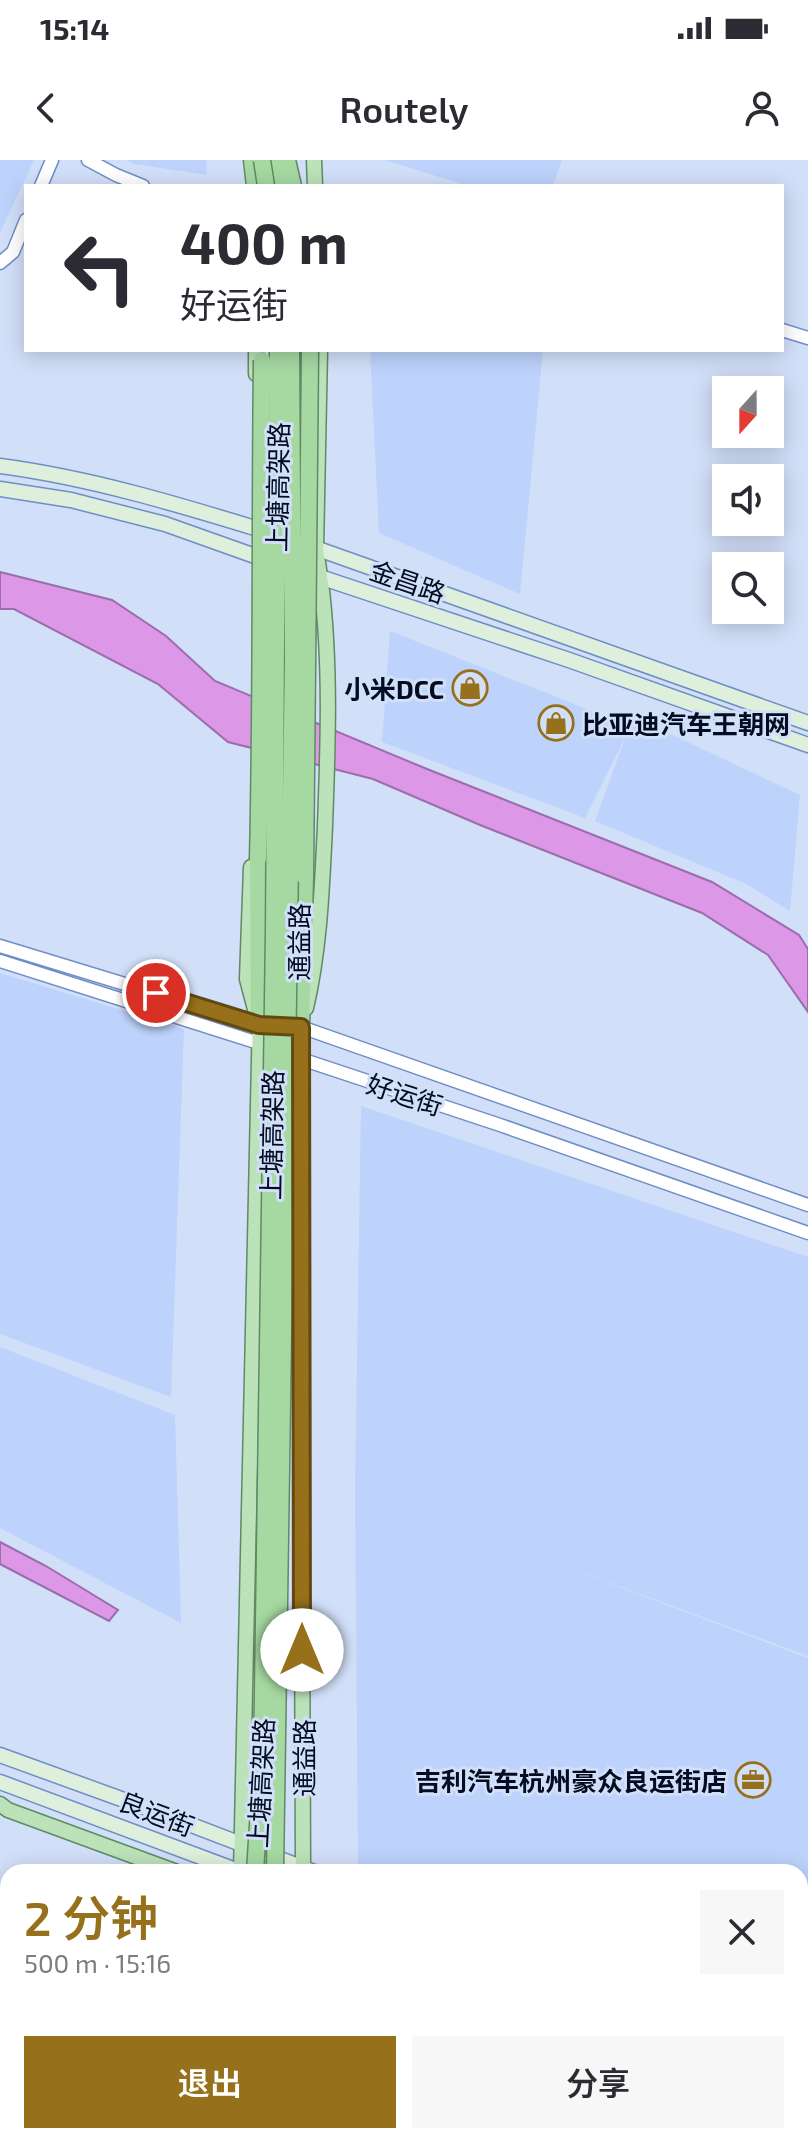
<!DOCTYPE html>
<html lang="zh">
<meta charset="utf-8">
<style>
body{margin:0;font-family:"Exo 2","Noto Sans SC",sans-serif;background:#f7f7f7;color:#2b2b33;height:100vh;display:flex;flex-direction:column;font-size:30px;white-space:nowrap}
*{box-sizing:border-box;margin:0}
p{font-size:26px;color:#7c7c81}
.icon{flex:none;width:44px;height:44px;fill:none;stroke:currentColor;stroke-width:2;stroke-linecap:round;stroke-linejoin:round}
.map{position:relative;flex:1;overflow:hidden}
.side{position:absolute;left:0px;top:1704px;width:808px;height:280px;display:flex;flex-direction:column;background:#fff;border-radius:24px 24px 0 0;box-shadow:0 4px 20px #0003}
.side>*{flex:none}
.banner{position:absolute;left:24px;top:24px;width:760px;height:168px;border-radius:0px;box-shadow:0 4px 20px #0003;background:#fff;color:#2b2b33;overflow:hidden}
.needle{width:52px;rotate:201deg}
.buttons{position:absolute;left:712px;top:216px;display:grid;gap:16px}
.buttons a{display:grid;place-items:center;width:72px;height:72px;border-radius:0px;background:#fff;box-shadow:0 4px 20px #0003;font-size:40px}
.pin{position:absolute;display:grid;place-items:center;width:68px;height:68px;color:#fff;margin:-34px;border:4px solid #fff;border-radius:50%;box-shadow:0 2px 8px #0007}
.me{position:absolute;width:88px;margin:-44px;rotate:0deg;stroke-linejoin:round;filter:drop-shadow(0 0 6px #0008)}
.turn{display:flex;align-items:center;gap:28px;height:168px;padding:0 24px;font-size:36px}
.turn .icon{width:104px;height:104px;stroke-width:2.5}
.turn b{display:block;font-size:56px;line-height:68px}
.round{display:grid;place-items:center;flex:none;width:84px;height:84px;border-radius:0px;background:#f7f7f7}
.head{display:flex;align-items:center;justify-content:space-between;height:136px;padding:0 24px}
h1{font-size:48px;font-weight:600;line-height:60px;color:#96701a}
.action{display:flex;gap:16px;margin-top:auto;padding:16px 24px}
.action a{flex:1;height:92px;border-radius:0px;background:#96701a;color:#fff;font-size:32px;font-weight:600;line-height:92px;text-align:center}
.action a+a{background:#f7f7f7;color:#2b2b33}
.status{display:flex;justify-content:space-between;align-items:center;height:56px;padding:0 40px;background:#fff;direction:ltr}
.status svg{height:22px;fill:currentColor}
header{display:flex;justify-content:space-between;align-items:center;height:104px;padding:0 24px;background:#fff;font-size:36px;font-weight:600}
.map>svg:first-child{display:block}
.built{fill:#bdd3fc}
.green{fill:#fbb7b3}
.water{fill:#dc97e6;stroke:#9b6dab;stroke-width:2}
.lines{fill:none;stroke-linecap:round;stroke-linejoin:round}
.tertiary-casing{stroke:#6f8dc6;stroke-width:15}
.secondary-casing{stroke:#6f8dc6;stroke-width:17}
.primary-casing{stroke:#5f8a65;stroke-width:17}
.trunk-casing{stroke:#5f8a65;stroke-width:19}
.tertiary{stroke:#fff;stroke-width:12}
.secondary{stroke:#def0dc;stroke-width:14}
.primary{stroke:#bce2b9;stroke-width:14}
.trunk{stroke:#a6d8a2;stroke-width:16}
.trunk-bridge-casing{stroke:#5f8a65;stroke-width:19;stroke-linecap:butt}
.trunk-bridge{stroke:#a6d8a2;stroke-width:16}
.route-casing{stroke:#624911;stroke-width:20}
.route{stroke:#96701a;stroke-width:14}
.labels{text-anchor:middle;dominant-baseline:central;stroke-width:6;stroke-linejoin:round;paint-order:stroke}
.street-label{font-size:26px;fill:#030c20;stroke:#d1dff8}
.poi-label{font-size:26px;font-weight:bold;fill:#030c20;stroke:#d1dff8;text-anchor:end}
</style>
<div class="status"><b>15:14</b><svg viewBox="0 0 49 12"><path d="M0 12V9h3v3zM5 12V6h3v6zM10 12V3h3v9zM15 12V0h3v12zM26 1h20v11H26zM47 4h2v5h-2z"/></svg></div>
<header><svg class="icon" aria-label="back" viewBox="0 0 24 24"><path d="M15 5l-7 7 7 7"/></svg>Routely<svg class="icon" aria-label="person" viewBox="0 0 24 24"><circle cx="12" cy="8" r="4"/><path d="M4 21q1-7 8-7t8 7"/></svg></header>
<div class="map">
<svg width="808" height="1984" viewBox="0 0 808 1984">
<rect width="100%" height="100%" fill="#d1dff8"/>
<path class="built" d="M0,0H34L0,73Z
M127,0H206L207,15L134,4Z
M385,0H562L553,26H468Z
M370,190H543L520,434L379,373Z
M390,471L630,566L634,557L800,635L790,751L746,724L595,661L626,576L585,658L382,582Z
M0,813L184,869L171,1237L0,1174Z
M361,946L808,1097V1496L529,1393L808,1498V1882L800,1879V1712H358L355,1328Z
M0,1187L175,1255L181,1463L0,1368Z
M800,1943L808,1946V1984H512L515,1976H800Z"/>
<path class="green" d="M310,1976H350L367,1984H324Z"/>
<path class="water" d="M0,412L112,440L166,476L215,521L427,609L712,722L799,775L808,789V852L768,795L702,753L480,665L373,619L228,582L158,524L14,449H0Z
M0,1382L46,1406L118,1450L109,1461L0,1404Z
M0,1820L8,1822V1864L0,1859Z
M228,1976H298L311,1984H242Z"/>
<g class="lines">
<defs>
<path id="tertiary" d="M88,0L116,15L143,26
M41,26L52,0
M0,103L13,92L26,60
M782,170L808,178
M0,786L259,865H267
M0,801L268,886
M293,867H301L808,1045
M292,896L500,965L808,1073"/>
<path id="secondary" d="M0,306C91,318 180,345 268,372
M0,329L71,340L165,364L269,401
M307,385L808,563
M308,413L569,500L808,585
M0,1595L168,1656L314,1712
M0,1622L241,1712
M800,1892L808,1895
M800,1908L808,1911"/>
<path id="primary" d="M314,0L315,26
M256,214V190
M311,448L320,416L316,389L320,190
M251,707L247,819L256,853
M306,848C320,788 322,727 325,666C328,585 331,503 321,422
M300,856L303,1712
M0,1644L8,1650L177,1712
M241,1712L260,854
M215,1984L217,1976
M274,1984L275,1976"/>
<path id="trunk" d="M252,0L255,26
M277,0L280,26
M287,0L293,26
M258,699L259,865
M301,867L305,717
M230,1984L231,1976
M250,1984L251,1976"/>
</defs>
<use href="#tertiary" class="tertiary-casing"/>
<use href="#secondary" class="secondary-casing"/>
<use href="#primary" class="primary-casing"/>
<use href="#trunk" class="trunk-casing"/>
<use href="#tertiary" class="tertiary"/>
<use href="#secondary" class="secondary"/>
<use href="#primary" class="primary"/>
<use href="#trunk" class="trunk"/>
<defs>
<path id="trunk-bridge" d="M262,0L266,26
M258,699C262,532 260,366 262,200
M305,717L310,192
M255,1712L262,1601L274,772L278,190
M275,1712L293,501L291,190"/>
</defs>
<use href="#trunk-bridge" class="trunk-bridge-casing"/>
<use href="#trunk-bridge" class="trunk-bridge"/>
</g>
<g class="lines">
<defs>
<path id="route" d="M156,833L259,865L301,867L302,1490"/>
</defs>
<use href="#route" class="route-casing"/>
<use href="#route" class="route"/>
</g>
<defs>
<symbol id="shop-ring" viewBox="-11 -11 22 22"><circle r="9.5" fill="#d1dff8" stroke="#96701a" stroke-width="1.5"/><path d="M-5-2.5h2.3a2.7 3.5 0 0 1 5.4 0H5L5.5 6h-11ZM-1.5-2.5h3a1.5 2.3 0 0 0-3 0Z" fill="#96701a"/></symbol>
<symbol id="office-ring" viewBox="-11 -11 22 22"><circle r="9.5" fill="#d1dff8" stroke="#96701a" stroke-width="1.5"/><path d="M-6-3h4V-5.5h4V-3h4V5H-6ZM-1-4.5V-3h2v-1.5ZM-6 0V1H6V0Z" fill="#96701a"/></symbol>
</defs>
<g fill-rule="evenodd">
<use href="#shop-ring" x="450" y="508" width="40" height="40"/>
<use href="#shop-ring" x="536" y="543" width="40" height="40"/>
<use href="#office-ring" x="733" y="1600" width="40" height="40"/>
</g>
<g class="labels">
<g class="street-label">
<text transform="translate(277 327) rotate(-89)">上塘高架路</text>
<text transform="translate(408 421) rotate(19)">金昌路</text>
<text transform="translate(298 782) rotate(-90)">通益路</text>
<text transform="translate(405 934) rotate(18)">好运街</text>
<text transform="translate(271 975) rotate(-89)">上塘高架路</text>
<text transform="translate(303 1598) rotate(-90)">通益路</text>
<text transform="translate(260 1623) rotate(-87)">上塘高架路</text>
<text transform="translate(157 1653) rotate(21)">良运街</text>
</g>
<g class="poi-label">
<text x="444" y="528">小米DCC</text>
<text x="582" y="563" text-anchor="start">比亚迪汽车王朝网</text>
<text x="727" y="1620">吉利汽车杭州豪众良运街店</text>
</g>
</g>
</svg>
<div class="buttons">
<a><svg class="needle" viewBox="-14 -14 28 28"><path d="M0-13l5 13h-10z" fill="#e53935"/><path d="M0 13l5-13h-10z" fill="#7c7c81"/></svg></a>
<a><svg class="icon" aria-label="sound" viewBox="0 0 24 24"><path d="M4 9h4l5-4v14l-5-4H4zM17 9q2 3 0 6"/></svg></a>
<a><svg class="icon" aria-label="search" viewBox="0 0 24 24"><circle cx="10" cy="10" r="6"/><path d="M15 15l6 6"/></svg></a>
</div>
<div class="pin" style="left:156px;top:833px;background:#d93025"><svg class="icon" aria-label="arrive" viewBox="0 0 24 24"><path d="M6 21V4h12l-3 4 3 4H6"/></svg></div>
<svg class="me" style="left:302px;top:1490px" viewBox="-20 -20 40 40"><circle r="19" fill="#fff"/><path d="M0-13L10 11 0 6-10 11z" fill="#96701a"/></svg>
<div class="banner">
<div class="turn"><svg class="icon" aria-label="left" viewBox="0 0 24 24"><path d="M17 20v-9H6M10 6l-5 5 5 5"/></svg><div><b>400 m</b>好运街</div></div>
</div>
<section class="side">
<div class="head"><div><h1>2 分钟</h1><p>500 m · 15:16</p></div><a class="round"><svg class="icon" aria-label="close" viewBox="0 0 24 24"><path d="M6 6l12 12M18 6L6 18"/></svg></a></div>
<div class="action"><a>退出</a><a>分享</a></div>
</section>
</div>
